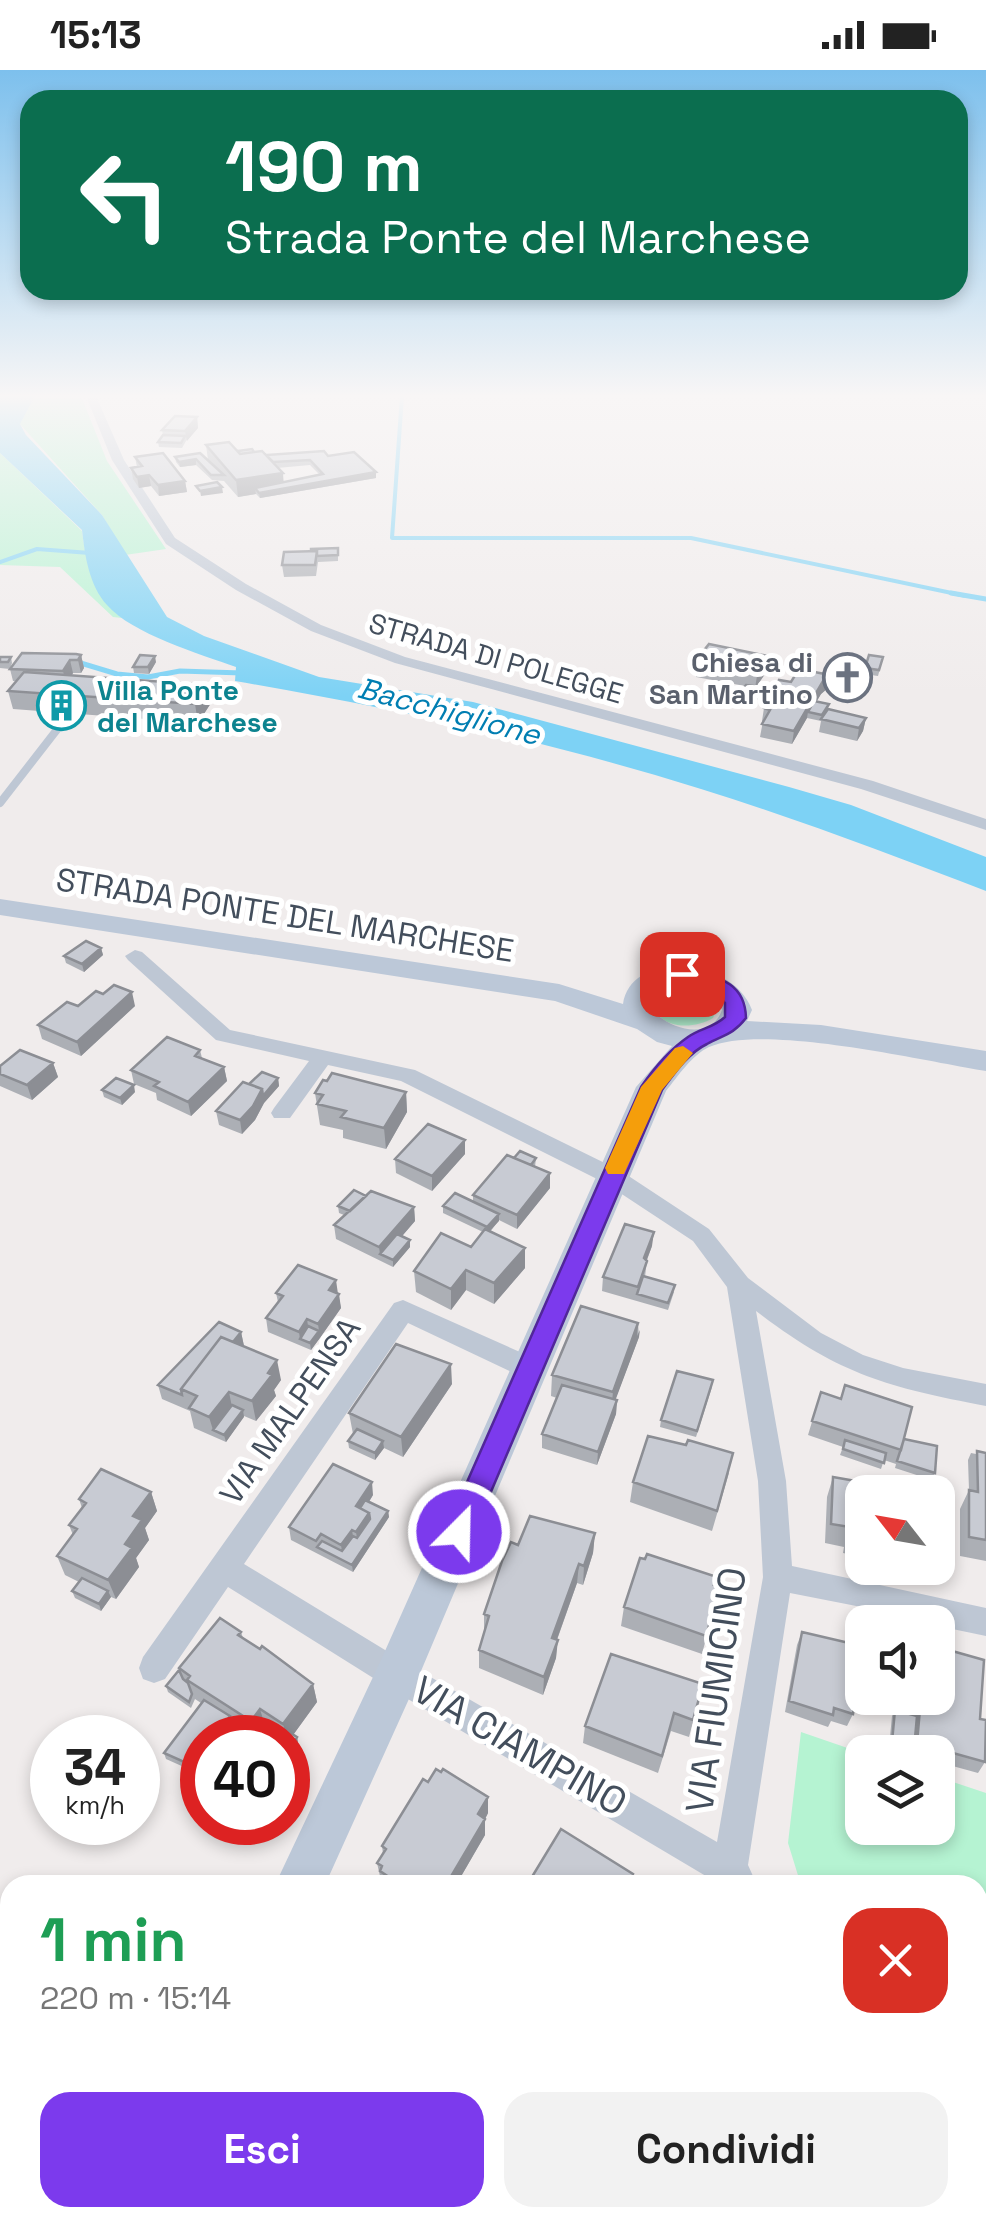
<!DOCTYPE html>
<html lang="it">
<meta charset="utf-8">
<style>
body{margin:0;font-family:"Space Grotesk",sans-serif;background:#f2f2f2;color:#222;height:100vh;display:flex;flex-direction:column;font-size:38px;white-space:nowrap}
*{box-sizing:border-box;margin:0}
p{font-size:32px;color:#767676}
.icon{flex:none;width:55px;height:55px;fill:none;stroke:currentColor;stroke-width:2;stroke-linecap:round;stroke-linejoin:round}
.map{position:relative;flex:1;overflow:hidden}
.drawer{position:absolute;left:0px;top:1805px;width:988px;height:352px;display:flex;flex-direction:column;background:#fff;border-radius:30px 30px 0 0;box-shadow:0 5px 15px #0003}
.drawer>*{flex:none}
.guide{position:absolute;left:20px;top:20px;width:948px;height:210px;border-radius:30px;box-shadow:0 5px 15px #0003;background:#0b6e4f;color:#fff;overflow:hidden}
.needle{width:65px;rotate:301deg}
.buttons{position:absolute;left:845px;top:1405px;display:grid;gap:20px}
.buttons a{display:grid;place-items:center;width:110px;height:110px;border-radius:20px;background:#fff;box-shadow:0 5px 15px #0003;font-size:50px}
.speed{position:absolute;left:30px;top:1645px;display:flex;gap:20px;font-size:50px;font-weight:700;text-align:center}
.speed>*{display:grid;place-content:center;width:130px;height:130px;border-radius:50%;background:#fff;box-shadow:0 5px 15px #0003;line-height:1}
.speed small{font-size:25px;font-weight:400}
.speed .limit{border:15px solid #d22;background:#fff;color:#111}
.pin{position:absolute;display:grid;place-items:center;width:85px;height:85px;color:#fff;margin:-42px;border-radius:20px;box-shadow:0 5px 15px #0006}
.me{position:absolute;width:110px;margin:-55px;rotate:23deg;stroke-linejoin:round;filter:drop-shadow(0 0 8px #0008)}
.turn{display:flex;align-items:center;gap:35px;height:210px;padding:0 40px;font-size:45px}
.turn .icon{width:130px;height:130px;stroke-width:2.5}
.turn b{display:block;font-size:70px;line-height:85px}
.round{display:grid;place-items:center;flex:none;width:105px;height:105px;border-radius:30px;background:#f2f2f2}
.summary{display:flex;align-items:center;justify-content:space-between;height:170px;padding:0 40px}
h1{font-size:60px;font-weight:800;line-height:75px;color:#1e9e55}
.action{display:flex;gap:20px;margin-top:auto;padding:20px 40px}
.action a{flex:1;height:115px;border-radius:30px;background:#7c3aed;color:#fff;font-size:40px;font-weight:800;line-height:115px;text-align:center}
.action a+a{background:#f2f2f2;color:#222}
.status{display:flex;justify-content:space-between;align-items:center;height:70px;padding:0 50px;background:#fff;direction:ltr}
.status svg{height:28px;fill:currentColor}
.map>svg:first-child{display:block}
.green{fill:#b5f3d2}
.water{fill:#7dd2f5}
.lines{fill:none;stroke-linecap:round;stroke-linejoin:round}
.stream-far1{stroke:#7dd2f5;stroke-width:4}
.stream{stroke:#7dd2f5;stroke-width:5}
.lane{stroke:#bec7d4;stroke-width:8}
.street{fill:#bec7d4;fill-rule:evenodd}
.secondary{fill:#bcc8d8;fill-rule:evenodd}
.wall{fill:#acafb5;fill-rule:evenodd}
.shaded-wall{fill:#8c8e94}
.building{fill:#c8cbd3;stroke:#8c8e94;stroke-width:2.5}
.route{fill:#7c3aed;stroke:#51269a;stroke-width:2.5}
.slow{fill:#f59e0b}
.labels{text-anchor:middle;dominant-baseline:central;stroke-width:10;stroke-linejoin:round;paint-order:stroke}
.far-street-label{font-size:28px;fill:#434e5c;stroke:#fff}
.far-worship-label{font-size:28px;font-weight:bold;fill:#5b616d;stroke:#fff;text-anchor:end}
.far-culture-label{font-size:28px;font-weight:bold;fill:#0d838f;stroke:#fff;text-anchor:start}
.far-water-label{font-size:30px;font-style:italic;fill:#007eb2;stroke:#fff}
.street-label{font-size:32px;fill:#434e5c;stroke:#fff}
.near-street-label{font-size:38px;fill:#434e5c;stroke:#fff}
</style>
<div class="status"><b>15:13</b><svg viewBox="0 0 49 12"><path d="M0 12V9h3v3zM5 12V6h3v6zM10 12V3h3v9zM15 12V0h3v12zM26 1h20v11H26zM47 4h2v5h-2z"/></svg></div>
<div class="map">
<svg width="986" height="2156" viewBox="0 0 986 2156">
<rect width="100%" height="100%" fill="#f0ecec"/>
<path class="green" d="M35,326H81L107,391L166,479L125,485L102,445L20,354Z
M0,383L82,461C86,493 95,527 122,548L113,547L60,497L0,495Z
M676,915C694,915 709,918 718,935L713,948C692,961 653,959 654,929Z
M801,1662L862,1683V1758H938V1707L986,1723V1867L978,1899V1815H801L788,1773Z"/>
<path class="water" d="M0,326H35L20,354L26,365L102,445L167,547L204,566L319,607L473,632L789,717L851,735L986,787V821C892,785 797,749 701,719C548,671 392,638 235,611L236,597C200,584 132,564 107,535C89,515 85,486 82,460L0,383Z"/>
<g class="lines">
<path class="stream-far1" d="M402,326L392,468H691L966,526
M0,492L37,479L90,483"/>
<path class="stream" d="M951,523L986,529
M74,591L117,604L148,607L180,601L242,603"/>
<path class="lane" d="M0,733L66,648"/>
<path class="street" d="M86,326H96L124,390L175,468L246,514L321,555L405,587L873,711L986,749V760L861,719L395,593L311,561L236,520L166,474L112,390Z
M135,880L142,882L230,960L415,1000L621,1101L709,1159L748,1208L821,1263L863,1285L903,1298L986,1314V1336C886,1317 838,1304 756,1241L786,1411L792,1496L986,1538V1566L938,1556V1552L790,1523L748,1795L757,1815H721L386,1616L228,1517L165,1609L154,1613L143,1609L139,1598L143,1587L394,1233L403,1230L538,1290L542,1298L538,1306L529,1309L520,1306L408,1253L244,1494L408,1594L717,1772L763,1507L758,1411L727,1217L693,1171L605,1113L401,1011L328,995L290,1048H274L271,1043L274,1038L309,991L216,970L128,890L125,886Z
M986,1921V1988L978,1991V1924Z
M911,2148H951L955,2156H914Z"/>
<path class="secondary" d="M0,829L559,914L623,934C631,879 733,887 752,940L747,951L821,955L986,981V1001C924,991 763,953 709,977C692,985 678,1006 666,1021L413,1620L325,1815H275L381,1590L636,1017L672,976L657,972L637,959L555,931L0,845ZM682,914C700,916 716,921 722,940C711,971 672,960 654,942V924Z
M128,2148H186L182,2156H124Z"/>
</g>
<path class="wall" d="M197,347L198,358L186,371L182,378L159,377L158,372L163,365L162,360Z
M206,375L238,381L254,382L266,385L328,386L376,402V408L260,428L256,424L238,427L224,411L212,410L196,395L180,397L176,392L175,387L208,390ZM310,395L320,405L284,412L277,398Z
M135,387L185,411L187,422L159,426L151,416L139,418L133,409L131,398L137,397Z
M338,478V491L318,492L316,506L284,507L282,495L311,481Z
M709,574L765,604L757,616L774,619L791,612L830,605L828,618L821,624L817,631L829,634L827,640L866,648L863,661L857,671L819,662L821,651L807,648L792,674L760,667L763,651H762L764,638L767,632L741,626L742,620L745,616L696,607L698,588Z
M81,585L84,598L81,603H73L72,605L208,615L211,633L198,653L13,639L8,621L16,611H13L10,599Z
M869,585L883,587L878,606L864,604L858,615L833,609L834,602L864,601Z
M0,587H11L12,593L10,599L0,598Z
M156,592L149,604L134,603L133,597Z
M101,878L103,885L84,902L66,893L64,886Z
M78,936H135L81,986L42,969L38,955Z
M200,980L202,988L224,997L227,1011L191,1046L157,1030L156,1023L134,1014L131,1000Z
M53,993L58,1007L32,1030L0,1016V996Z
M278,1008L279,1016L264,1033L255,1050L242,1064L219,1055L216,1041L249,1014Z
M102,1020L135,1022L122,1035L104,1027Z
M406,1022L407,1042L386,1079L343,1068V1060L320,1055L315,1023Z
M465,1084L432,1121L396,1103L395,1089Z
M515,1088H536L535,1097L550,1118L517,1159L499,1150L490,1162L525,1178V1198L494,1234L466,1220L451,1240L416,1222L414,1201L471,1177L483,1162L443,1143V1136L473,1132V1125Z
M366,1126L414,1137L415,1151L402,1166L410,1177L393,1197L336,1169L334,1155L344,1145L339,1143L338,1136Z
M652,1176L647,1190L645,1207L674,1222L668,1240L602,1221L603,1207Z
M276,1223L338,1224L341,1238L311,1280L268,1262L266,1248L278,1232Z
M638,1253L639,1267L615,1330H617L616,1344L597,1395L542,1378V1364L557,1328L551,1326L552,1305Z
M241,1262L244,1276L281,1310L274,1320L276,1326L256,1351L244,1346L226,1372L194,1358L190,1341L162,1329L158,1315Z
M452,1314L403,1387L384,1378L375,1390L349,1378L348,1371L353,1364L349,1343Z
M712,1317L696,1367L660,1357L661,1350Z
M821,1322L904,1369L935,1403L932,1410L895,1398L896,1394L884,1390L881,1399L840,1385L843,1377L808,1365Z
M977,1381L986,1383V1491L960,1486V1439L969,1420L968,1390L971,1383L976,1384Z
M729,1403L712,1461L630,1432L633,1412Z
M833,1407L886,1417L888,1412L923,1418L862,1422V1487L843,1483L844,1477L825,1473L827,1427Z
M151,1422L157,1441L145,1458L149,1470L136,1488L139,1497L116,1529L111,1527L101,1541L75,1528L72,1521L79,1512L65,1505L57,1486L73,1465L69,1455L82,1438L79,1429Z
M373,1425L369,1432L388,1441L389,1447L353,1502L291,1470L289,1457Z
M595,1463L593,1483L583,1515L577,1513L557,1570L556,1588L543,1625L479,1598V1580L484,1561V1544L518,1475Z
M717,1507L715,1515L720,1516L702,1584L621,1556L624,1537Z
M241,1562L243,1568L313,1614L317,1632L293,1665L297,1667L298,1673L288,1668L279,1665L265,1656L255,1668L232,1652L195,1702L166,1689L164,1683L201,1633L195,1629L191,1638L168,1622L166,1616L179,1600V1598Z
M802,1562L862,1576V1617L859,1625L856,1624L853,1644L847,1656L831,1651L828,1657L785,1642L797,1575Z
M703,1614L689,1667L671,1661L658,1703L583,1673L585,1656Z
M916,1628H938L980,1649L985,1692L978,1703L938,1692V1682H905L889,1677L892,1646L895,1640L914,1645Z
M428,1712L488,1727V1743L485,1749V1765L456,1815H382L377,1793L383,1784L382,1776Z
M700,2148H756L742,2156H704Z"/>
<path class="shaded-wall" d="M197,347L198,358L187,371L185,361Z
M196,389V395L180,397L179,392Z
M376,402V408L260,428L259,423L255,418L256,424L238,427L236,410L283,403L284,418Z
M149,405L151,416L139,418L137,407Z
M185,411L187,422L159,426L158,415Z
M222,417L223,423L201,426L200,421Z
M81,585L84,598L81,603L78,590Z
M155,586L156,592L149,604L148,597Z
M768,586L765,604L755,618L758,600Z
M70,590L73,603L66,614L63,601Z
M830,605L828,618L821,624L810,642H808L807,648L792,674L794,661L823,611Z
M208,615L211,633L198,653L195,634Z
M866,648L863,661L857,671L859,658Z
M101,878L103,885L84,902L82,894Z
M132,922L135,936L81,986L77,972Z
M53,993L58,1007L32,1030L27,1015Z
M224,997L227,1011L191,1046L188,1032Z
M278,1008L279,1016L264,1033L263,1026Z
M134,1015L135,1022L122,1035L120,1028Z
M262,1019L264,1033L255,1050L242,1064L240,1050Z
M406,1022L407,1042L386,1079L384,1058Z
M465,1070V1084L432,1121V1106Z
M550,1103V1118L517,1159V1145Z
M414,1137L415,1151L385,1186L380,1184L379,1177Z
M499,1144V1151L487,1164V1157Z
M654,1162L652,1176L642,1202L644,1188Z
M410,1170V1177L393,1197V1190Z
M525,1178V1198L494,1234V1213Z
M466,1200V1220L451,1240V1219Z
M336,1210L338,1224L329,1220Z
M339,1224L341,1238L320,1268L318,1254Z
M307,1249L309,1263L300,1269L301,1276L299,1262Z
M638,1253L637,1266L640,1260L639,1267L611,1342L613,1322Z
M319,1261L320,1268L311,1280L310,1273Z
M241,1262L244,1276H229Z
M277,1290L281,1310L274,1320L276,1326L256,1351L252,1331Z
M451,1294L452,1314L403,1387L401,1367Z
M229,1322L233,1342L213,1360L209,1347Z
M617,1330L616,1344L597,1395L598,1382Z
M243,1340L244,1347L226,1372L224,1365Z
M383,1371L384,1378L375,1390V1383Z
M372,1412L373,1425L361,1444L356,1436Z
M151,1422L157,1441L145,1458L149,1470L136,1488L139,1497L116,1529L108,1510L125,1474L133,1446Z
M388,1441L389,1447L353,1502L352,1495Z
M369,1443L371,1456L358,1475L356,1462Z
M352,1460L354,1473L343,1488L341,1475Z
M595,1463L593,1483L583,1515L584,1496Z
M579,1494L577,1513L551,1586L552,1568Z
M108,1521L111,1527L101,1541L99,1534Z
M558,1570L556,1588L543,1625L544,1607Z
M313,1614L317,1632L288,1672L283,1654Z
M260,1639L265,1656L256,1668L251,1651Z
M230,1646L232,1652L220,1668H214Z
M297,1667L298,1673L288,1688V1680Z
M202,1683V1692L195,1702L193,1696Z
M488,1727V1743L485,1749V1765L456,1815H446L478,1744Z
M749,2148H756L742,2156H735Z"/>
<path class="building" d="M175,346L197,347L185,361L162,360Z
M163,365L185,366L181,373L158,372Z
M229,372L240,384L262,381L283,403L236,410L206,375Z
M252,379L254,382L240,384L238,381Z
M324,381L328,386L354,382L376,402L259,423L255,418L323,404L310,390L273,392L266,385Z
M163,383L185,411L158,415L149,405L137,407L131,398L142,396L135,387Z
M200,383L224,405H211L196,389L179,392L175,387Z
M217,412L222,417L200,421L196,416Z
M338,478V485L317,486V481H311V479Z
M317,481L315,495H282L284,482Z
M709,574L768,586L758,600L698,588Z
M22,583L76,584L81,585L78,590H70L63,601L10,599Z
M140,585L155,586L148,597H133Z
M869,585L883,587L879,600L865,598Z
M0,587H11L8,592H0Z
M840,595L864,601L859,608L834,602Z
M799,599L830,605L823,611L794,661L762,654L770,640L764,638L779,610L791,612Z
M24,602L208,615L195,634L8,621Z
M746,615L774,619L770,626L742,620Z
M814,631L829,634L822,645L808,642Z
M828,639L866,648L859,658L821,649Z
M86,871L101,878L82,894L64,886Z
M114,915L132,922L77,972L38,955L67,932L78,936L96,921L103,924Z
M167,967L200,980L195,986L224,997L188,1032L154,1016L159,1012L131,1000Z
M20,980L53,993L27,1015L0,1004V996Z
M262,1002L278,1008L263,1026L262,1019L249,1014Z
M332,1003L406,1022L384,1058L341,1047L346,1041L317,1034L323,1025L315,1023L323,1010L327,1011Z
M116,1008L134,1015L120,1028L102,1020Z
M243,1012L262,1019L253,1036L240,1050L216,1041Z
M428,1054L465,1070L432,1106L395,1089Z
M520,1081L536,1088L531,1095L514,1088Z
M507,1085L550,1103L517,1145L473,1125Z
M354,1120L366,1126L350,1141L338,1136Z
M371,1121L414,1137L379,1177L334,1155Z
M455,1123L499,1144L487,1157L443,1136Z
M625,1154L654,1162L644,1188L647,1191L638,1217L603,1207Z
M485,1159L525,1178L494,1213L466,1200L451,1219L414,1201L441,1163L471,1177Z
M397,1164L410,1170L393,1190L380,1184Z
M298,1195L336,1210L329,1220L339,1224L318,1254L307,1249L299,1262L266,1248L283,1226L276,1223Z
M643,1206L675,1215L668,1233L637,1224Z
M581,1236L638,1253L613,1322L552,1305Z
M219,1252L241,1262L233,1272L221,1267L181,1319L182,1325L158,1315Z
M308,1256L319,1261L310,1273L300,1269Z
M221,1267L277,1290L268,1303L272,1305L252,1331L229,1322L209,1347L189,1338L197,1326L181,1319Z
M396,1274L451,1294L401,1367L349,1343Z
M677,1301L713,1310L697,1361L661,1350Z
M562,1315L617,1330L598,1382L542,1364Z
M845,1315L912,1337L901,1380L812,1351L821,1322L841,1329Z
M232,1335L243,1340L224,1365L213,1360Z
M357,1359L383,1371L375,1383L348,1371Z
M648,1366L686,1375L688,1370L733,1383L717,1441L633,1412Z
M904,1369L937,1376L935,1403L897,1391Z
M845,1370L886,1383L884,1393L843,1379Z
M977,1381L986,1383V1470L969,1467V1420L978,1422Z
M333,1394L372,1412L356,1436L369,1443L356,1462L352,1460L341,1475L321,1464L316,1471L289,1457Z
M101,1399L151,1422L133,1446L142,1450L125,1474L132,1478L108,1510L57,1486L77,1459L69,1455L86,1433L79,1429Z
M833,1407L918,1422H862V1467L850,1464V1457L831,1454Z
M888,1412L923,1418V1422L888,1417Z
M365,1430L388,1441L352,1495L317,1477L322,1471L342,1481L353,1466L357,1468L370,1449L369,1443L360,1438Z
M530,1446L595,1463L584,1496L579,1494L552,1568L558,1570L544,1607L479,1580L489,1546L484,1544L502,1491L511,1472L518,1475Z
M647,1484L717,1507L714,1515L720,1516L706,1566L624,1537L640,1488L645,1489Z
M82,1508L108,1521L99,1534L72,1521Z
M220,1548L241,1562L238,1565L260,1579L262,1576L313,1614L283,1654L260,1639L251,1651L187,1610L190,1606L179,1598Z
M802,1562L862,1576V1612L858,1611L853,1644L834,1638L833,1645L789,1631Z
M938,1577L984,1590L980,1649L986,1650L985,1692L917,1673L921,1628H938Z
M611,1584L703,1614L693,1650L674,1643L662,1686L585,1656Z
M179,1600L183,1609L188,1613L192,1624L189,1632L166,1616Z
M204,1630L230,1646L214,1668H202V1683L193,1696L164,1683Z
M895,1640L917,1646L914,1679L892,1672Z
M282,1662L286,1666L289,1662L297,1667L288,1680V1668H277Z
M436,1699L441,1702L443,1699L488,1727L478,1744L485,1749L446,1815H401L380,1801L382,1796L377,1793L386,1779L382,1776L423,1709L428,1712Z
M561,1759L633,1804L628,1815H527Z
M709,2148H749L735,2156H713Z"/>
<linearGradient id="sky" x2="0" y2="1"><stop stop-color="#7dc0ed"/><stop offset="0.52" stop-color="#f8f6f6"/><stop offset="1" stop-color="#f8f6f6" stop-opacity="0"/></linearGradient>
<rect width="986" height="627" fill="url(#sky)"/>
<path class="route" d="M682,898C714,907 745,909 746,948C733,965 723,965 707,974C688,983 674,1004 662,1020L470,1471L459,1475L449,1471L445,1462L641,1017C654,998 669,980 688,967C701,958 713,958 725,947V933L714,920L675,909V900Z"/>
<path class="slow" d="M683,976L693,983L662,1020L624,1104H608L605,1098L641,1017L675,978Z"/>
<defs>
<symbol id="church-ring" viewBox="-11 -11 22 22"><circle r="9.5" fill="#fff" stroke="#6b7280" stroke-width="1.5"/><path d="M-1.2-6h2.4v3.5h3.3v2.4h-3.3V6h-2.4V-.1h-3.3v-2.4h3.3Z" fill="#6b7280"/></symbol>
<symbol id="building-ring" viewBox="-11 -11 22 22"><circle r="9.5" fill="#fff" stroke="#0f9aa8" stroke-width="1.5"/><path d="M-4-6H4V6H1V3H-1V6H-4ZM-2.5-4.3h1.7v1.8h-1.7ZM.8-4.3h1.7v1.8H.8ZM-2.5-1h1.7V.8h-1.7ZM.8-1h1.7V.8H.8Z" fill="#0f9aa8"/></symbol>
</defs>
<g fill-rule="evenodd">
<use href="#church-ring" x="820" y="580" width="55" height="55"/>
<use href="#building-ring" x="34" y="608" width="55" height="55"/>
</g>
<g class="labels">
<g class="far-street-label">
<text transform="translate(496 588) rotate(16)">STRADA DI POLEGGE</text>
</g>
<g class="far-worship-label">
<text x="813" y="592">Chiesa di<tspan x="813" dy="32">San Martino</tspan></text>
</g>
<g class="far-culture-label">
<text x="97" y="620">Villa Ponte<tspan x="97" dy="32">del Marchese</tspan></text>
</g>
<g class="far-water-label">
<text transform="translate(449 641) rotate(15)">Bacchiglione</text>
</g>
<g class="street-label">
<text transform="translate(285 845) rotate(9)">STRADA PONTE DEL MARCHESE</text>
<text transform="translate(290 1341) rotate(-55)">VIA MALPENSA</text>
</g>
<g class="near-street-label">
<text transform="translate(716 1620) rotate(-82)">VIA FIUMICINO</text>
<text transform="translate(520 1676) rotate(30)">VIA CIAMPINO</text>
</g>
</g>
</svg>
<div class="buttons">
<a><svg class="needle" viewBox="-14 -14 28 28"><path d="M0-13l5 13h-10z" fill="#e53935"/><path d="M0 13l5-13h-10z" fill="#767676"/></svg></a>
<a><svg class="icon" aria-label="sound" viewBox="0 0 24 24"><path d="M4 9h4l5-4v14l-5-4H4zM17 9q2 3 0 6"/></svg></a>
<a><svg class="icon" aria-label="layers" viewBox="0 0 24 24"><path d="M12 4l9 5-9 5-9-5zM3 14l9 5 9-5"/></svg></a>
</div>
<div class="speed"><div>34<small>km/h</small></div><div class="limit">40</div></div>
<div class="pin" style="left:682px;top:904px;background:#d93025"><svg class="icon" aria-label="arrive" viewBox="0 0 24 24"><path d="M6 21V4h12l-3 4 3 4H6"/></svg></div>
<svg class="me" style="left:459px;top:1462px" viewBox="-20 -20 40 40"><circle r="17" fill="#7c3aed" stroke="#fff" stroke-width="3"/><path d="M0-11L8 9 0 5-8 9z" fill="#fff"/></svg>
<div class="guide">
<div class="turn"><svg class="icon" aria-label="left" viewBox="0 0 24 24"><path d="M17 20v-9H6M10 6l-5 5 5 5"/></svg><div><b>190 m</b>Strada Ponte del Marchese</div></div>
</div>
<section class="drawer">
<div class="summary"><div><h1>1 min</h1><p>220 m · 15:14</p></div><a class="round" style="background:#d93025;color:#fff"><svg class="icon" aria-label="close" viewBox="0 0 24 24"><path d="M6 6l12 12M18 6L6 18"/></svg></a></div>
<div class="action"><a>Esci</a><a>Condividi</a></div>
</section>
</div>
